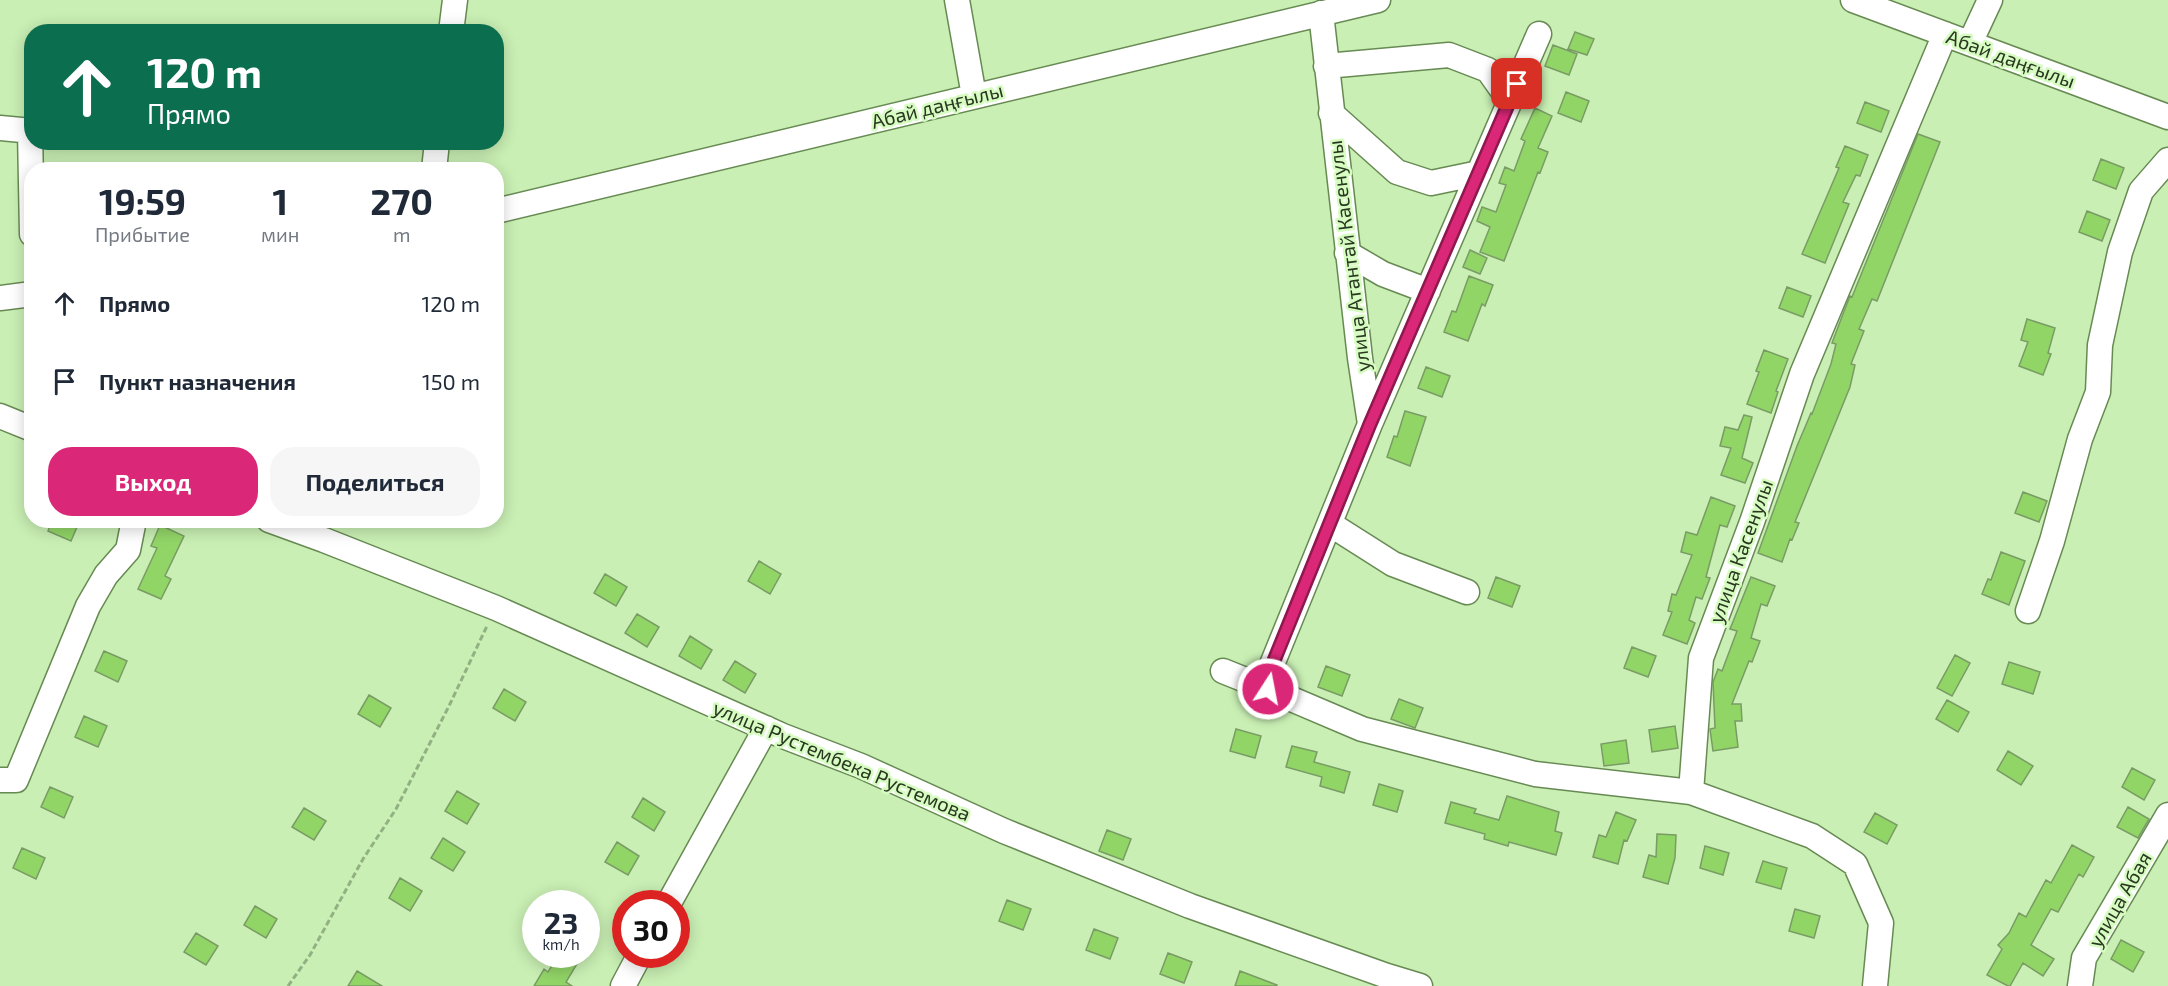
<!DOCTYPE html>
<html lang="ru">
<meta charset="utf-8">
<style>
body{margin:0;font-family:"Exo 2",sans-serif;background:#f6f6f7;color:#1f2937;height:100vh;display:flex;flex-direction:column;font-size:22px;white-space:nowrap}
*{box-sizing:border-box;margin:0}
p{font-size:20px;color:#747a83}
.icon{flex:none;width:33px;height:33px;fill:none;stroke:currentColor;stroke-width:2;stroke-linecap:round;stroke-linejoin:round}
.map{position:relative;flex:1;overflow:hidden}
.drawer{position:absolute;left:24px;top:162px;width:480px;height:366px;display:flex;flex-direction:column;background:#fff;border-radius:24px;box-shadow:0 3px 15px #0003}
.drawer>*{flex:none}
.hud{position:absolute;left:24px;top:24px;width:480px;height:126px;border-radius:24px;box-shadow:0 3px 15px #0003;background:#0b6e4f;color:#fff;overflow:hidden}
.speed{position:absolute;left:522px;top:890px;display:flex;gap:12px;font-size:30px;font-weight:700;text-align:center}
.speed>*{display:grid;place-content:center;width:78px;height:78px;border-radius:50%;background:#fff;box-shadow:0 3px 15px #0003;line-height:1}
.speed small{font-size:15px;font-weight:400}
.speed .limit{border:9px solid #d22;background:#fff;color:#111}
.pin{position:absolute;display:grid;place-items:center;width:51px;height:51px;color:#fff;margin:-26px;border-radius:12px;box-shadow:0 3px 9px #0006}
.me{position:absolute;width:66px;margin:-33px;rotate:11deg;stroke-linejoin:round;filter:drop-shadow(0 0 4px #0008)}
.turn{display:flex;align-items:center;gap:21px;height:126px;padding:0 24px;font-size:27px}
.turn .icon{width:78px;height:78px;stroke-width:2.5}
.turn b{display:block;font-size:42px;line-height:51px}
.eta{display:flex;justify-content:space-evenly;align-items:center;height:102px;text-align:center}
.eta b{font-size:36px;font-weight:700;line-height:42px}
.action{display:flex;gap:12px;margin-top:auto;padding:12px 24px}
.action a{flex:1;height:69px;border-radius:24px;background:#db2777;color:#fff;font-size:24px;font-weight:700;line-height:69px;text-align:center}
.action a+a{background:#f6f6f7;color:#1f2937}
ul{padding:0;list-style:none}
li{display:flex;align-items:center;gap:18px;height:78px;padding:0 24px}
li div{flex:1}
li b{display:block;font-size:22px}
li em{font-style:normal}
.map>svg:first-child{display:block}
.building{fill:#92d567;stroke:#799c65;stroke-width:1.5}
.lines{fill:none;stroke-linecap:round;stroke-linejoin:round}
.minor-casing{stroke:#678a53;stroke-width:27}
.path{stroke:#93b082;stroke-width:3;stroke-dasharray:6 3;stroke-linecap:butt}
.minor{stroke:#fff;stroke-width:24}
.route-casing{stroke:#8e194d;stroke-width:15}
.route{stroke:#db2777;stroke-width:10}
.labels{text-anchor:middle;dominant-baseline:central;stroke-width:5;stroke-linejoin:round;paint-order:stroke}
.street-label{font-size:20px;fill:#2a3821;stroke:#d6fcc1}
</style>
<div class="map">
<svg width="2168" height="986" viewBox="0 0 2168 986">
<rect width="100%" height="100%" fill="#c9efb4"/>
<path class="building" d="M1575,32L1594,39L1587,55L1568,49Z
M1553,45L1577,54L1569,75L1545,66Z
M1566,92L1589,101L1581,122L1558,113Z
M1865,102L1889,111L1881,132L1857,123Z
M1535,108L1552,116L1538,148L1548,152L1540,173L1538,172L1504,261L1480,252L1490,227L1477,221L1482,207L1496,212L1506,185L1499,183L1505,167L1514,171L1525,141L1521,139Z
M1918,134L1940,142L1877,301L1872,299L1859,329L1864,331L1851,364L1855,365L1850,387L1795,522L1799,523L1792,540L1790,539L1782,562L1758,553L1797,446L1811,413L1812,414L1831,364L1836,344L1832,343L1843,314L1850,296L1852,297Z
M1845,146L1868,155L1860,176L1856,175L1843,202L1849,204L1825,263L1802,254L1839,168L1836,167Z
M2101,159L2124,168L2116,189L2093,180Z
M2087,211L2110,220L2102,241L2079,232Z
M1470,250L1487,258L1480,274L1463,267Z
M1469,276L1493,285L1485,306L1482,304L1468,341L1444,332L1452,311L1456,312Z
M1787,287L1811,296L1803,317L1779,308Z
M2027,319L2055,328L2048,353L2051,354L2043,375L2019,366L2028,342L2021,340Z
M1764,350L1788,359L1776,391L1778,392L1771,413L1747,404L1759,372L1756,371Z
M1426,367L1450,376L1442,397L1418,388Z
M1405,411L1426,417L1410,466L1387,457L1394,436L1397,437Z
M1744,415L1752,417L1742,458L1753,463L1745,483L1721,475L1731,448L1720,446L1725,427L1738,430Z
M2023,492L2047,501L2039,522L2015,513Z
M1711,497L1735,506L1727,527L1720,525L1706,577L1710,578L1702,599L1696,597L1689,620L1695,623L1687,644L1663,635L1672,612L1668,611L1672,594L1676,595L1692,555L1681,552L1686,532L1697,535Z
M52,520H80L71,541L48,531Z
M160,525L184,536L165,576L171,579L161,599L138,589L157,548L151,546Z
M2001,552L2025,561L2009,605L1982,594L1988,579L1991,580Z
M759,561L781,574L770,594L748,581Z
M605,574L627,587L616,606L594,593Z
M1496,577L1520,586L1512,607L1488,598Z
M1751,577L1775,586L1767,606L1761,604L1751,638L1760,641L1752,662L1749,661L1732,704H1741L1742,721H1735L1738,747L1713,751L1710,729L1715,728L1713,682L1718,669L1722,671L1737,631L1730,629Z
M637,614L659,627L647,647L625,633Z
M690,636L712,650L701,669L679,656Z
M1632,647L1656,656L1648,677L1624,668Z
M104,651L127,661L118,682L95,671Z
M1955,655L1970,663L1952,696L1937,688Z
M735,661L756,674L745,693L723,680Z
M2009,662L2040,672L2033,694L2002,684Z
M1326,666L1350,675L1342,696L1318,687Z
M504,689L526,702L515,721L493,708Z
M369,695L391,708L380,727L358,714Z
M1399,699L1423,708L1415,728L1391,719Z
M1947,700L1969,712L1958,732L1936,719Z
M84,716L107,726L98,747L75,737Z
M1675,726L1678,748L1652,752L1649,730Z
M1236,729L1261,736L1255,758L1230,751Z
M1626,740L1629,763L1604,766L1601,744Z
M1292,746L1317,752L1314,762L1350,772L1344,793L1320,786L1322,777L1286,767Z
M2008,751L2033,766L2021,785L1997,770Z
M2132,768L2155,780L2144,800L2122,787Z
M1379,784L1403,791L1397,812L1373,805Z
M50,787L73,797L64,818L41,807Z
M457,791L479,804L467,824L445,811Z
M1507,796L1559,812L1555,831L1562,833L1556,855L1509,842L1508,846L1484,839L1485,834L1445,823L1451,802L1476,809L1474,813L1499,820Z
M643,798L665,812L654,831L632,817Z
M2128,807L2149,819L2138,838L2117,827Z
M304,808L326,821L314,840L292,827Z
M1616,812L1636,820L1627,841L1624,840L1618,864L1593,857L1599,835L1606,837Z
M1875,813L1897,825L1887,844L1864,832Z
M1107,830L1131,839L1123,860L1099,851Z
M1657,834L1676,835L1675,858L1668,884L1643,877L1649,855L1656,857Z
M443,838L465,852L453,871L431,858Z
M617,842L639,856L628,875L605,862Z
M2072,845L2094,857L2083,877L2079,874L2058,912L2051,909L2031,945L2054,959L2043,976L2023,963L2010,986H2008L1987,975L2002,949L1998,945L2009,933L2019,913L2026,917L2046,880L2051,883Z
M1705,846L1729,853L1723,875L1700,868Z
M22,848L45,858L36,879L13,868Z
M1763,861L1787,868L1781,889L1756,882Z
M400,878L422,891L410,911L389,898Z
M1007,900L1031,909L1023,930L999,921Z
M255,906L277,919L266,938L244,925Z
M1795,909L1820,916L1814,938L1789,931Z
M1094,929L1118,938L1110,959L1086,950Z
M196,933L218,946L206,965L184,952Z
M2121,940L2144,952L2133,972L2111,959Z
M1168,953L1192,962L1184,983L1160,974Z
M559,954H583L566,982L572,986H534L544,969L548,972Z
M357,971L382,986H348Z
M1240,971L1277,985L1276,986H1235Z"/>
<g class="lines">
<defs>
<path id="minor" d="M957,0L974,96
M1853,0L2168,117
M1321,13L1360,358L1370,424L1271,667L1268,689L1362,729L1535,774L1691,792
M451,32L455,0
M1970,43L1990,0
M1326,66L1449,55L1488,70L1510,101
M1331,113L1397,172L1431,183L1479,173
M0,128L32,131
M30,131L32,234
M434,170L437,142
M496,211L1378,0
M1347,253L1383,274L1428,291
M0,298L32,294
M0,416L32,429
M1370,424L1539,34
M269,520L324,540L496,608L783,736L861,766L1004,831L1190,906L1387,976L1420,986
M1330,524L1393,564L1467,592
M2028,611L2052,541L2080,439L2098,392L2100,345L2120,252L2141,191L2168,160
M1223,671L1268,689
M0,780H16L88,606L106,575L128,550L134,520
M669,903L766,728
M623,986L640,954
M1875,986L1881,923L1855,864L1812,836L1691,792L1701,658L1752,522L1802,374L1945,34
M2080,986L2084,958L2168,815"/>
</defs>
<use href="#minor" class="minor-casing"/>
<path class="path" d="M288,986L310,955L363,859L396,809L449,706L487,626"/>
<use href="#minor" class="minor"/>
</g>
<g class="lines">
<defs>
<path id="route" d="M1268,689L1271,668L1370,424L1517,84"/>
</defs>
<use href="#route" class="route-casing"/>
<use href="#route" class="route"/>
</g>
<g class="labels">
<g class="street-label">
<text transform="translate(2011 58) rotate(20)">Абай даңғылы</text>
<text transform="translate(937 105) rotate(-14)">Абай даңғылы</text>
<text transform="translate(1348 256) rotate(-97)">улица Атантай Касенулы</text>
<text transform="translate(1740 551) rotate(-70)">улица Касенулы</text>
<text transform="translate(842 760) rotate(23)">улица Рустембека Рустемова</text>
<text transform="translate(2119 899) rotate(-60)">улица Абая</text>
</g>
</g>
</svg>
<div class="speed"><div>23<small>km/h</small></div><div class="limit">30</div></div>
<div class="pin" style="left:1517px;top:84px;background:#d93025"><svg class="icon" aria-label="arrive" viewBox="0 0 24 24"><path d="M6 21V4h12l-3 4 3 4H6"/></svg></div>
<svg class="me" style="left:1268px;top:689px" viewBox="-20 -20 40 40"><circle r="17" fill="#db2777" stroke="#fff" stroke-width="3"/><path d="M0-11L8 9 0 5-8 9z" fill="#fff"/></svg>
<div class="hud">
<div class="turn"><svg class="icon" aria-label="ahead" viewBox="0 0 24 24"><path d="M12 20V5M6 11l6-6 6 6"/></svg><div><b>120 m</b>Прямо</div></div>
</div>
<section class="drawer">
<div class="eta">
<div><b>19:59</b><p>Прибытие</p></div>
<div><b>1</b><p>мин</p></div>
<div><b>270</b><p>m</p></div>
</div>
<ul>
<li><svg class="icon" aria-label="ahead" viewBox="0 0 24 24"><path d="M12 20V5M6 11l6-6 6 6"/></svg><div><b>Прямо</b></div><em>120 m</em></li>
<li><svg class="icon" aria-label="arrive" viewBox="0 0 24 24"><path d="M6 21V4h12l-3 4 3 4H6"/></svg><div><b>Пункт назначения</b></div><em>150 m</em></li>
</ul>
<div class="action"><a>Выход</a><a>Поделиться</a></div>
</section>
</div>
